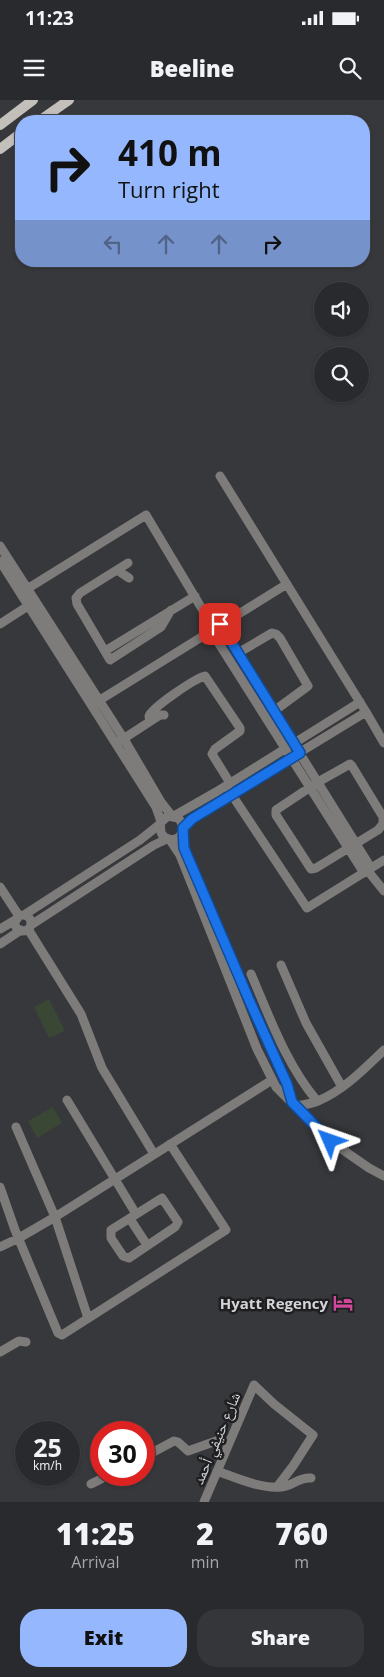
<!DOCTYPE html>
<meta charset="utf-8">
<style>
body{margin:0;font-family:"Open Sans","Noto Naskh Arabic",sans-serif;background:#353639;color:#f1f3f6;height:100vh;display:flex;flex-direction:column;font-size:19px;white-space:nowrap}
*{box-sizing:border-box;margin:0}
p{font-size:16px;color:#a5a7aa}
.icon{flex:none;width:28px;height:28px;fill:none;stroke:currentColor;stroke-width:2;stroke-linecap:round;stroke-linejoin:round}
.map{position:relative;height:1402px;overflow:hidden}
.panel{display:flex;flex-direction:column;background:#292a2d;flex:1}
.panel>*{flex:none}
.guide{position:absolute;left:15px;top:15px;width:355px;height:152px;border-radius:20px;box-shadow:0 1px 4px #0004,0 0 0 1px #454649;background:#94b7fd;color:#111;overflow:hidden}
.fabs{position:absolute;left:314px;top:182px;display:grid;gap:10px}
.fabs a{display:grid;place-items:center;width:55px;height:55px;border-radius:50%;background:#292a2d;box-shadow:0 1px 4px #0004,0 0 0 1px #454649;font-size:25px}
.speed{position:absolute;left:15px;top:1321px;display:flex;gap:10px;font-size:25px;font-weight:700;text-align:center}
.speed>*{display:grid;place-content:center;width:65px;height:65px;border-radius:50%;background:#292a2d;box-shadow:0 1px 4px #0004,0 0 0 1px #454649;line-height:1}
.speed small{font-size:12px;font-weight:400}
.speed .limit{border:8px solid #d22;background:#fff;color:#111}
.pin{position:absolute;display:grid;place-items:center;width:42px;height:42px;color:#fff;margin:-21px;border-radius:10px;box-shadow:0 2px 8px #0006}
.me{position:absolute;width:55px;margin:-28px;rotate:313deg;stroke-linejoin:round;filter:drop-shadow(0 0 4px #0008)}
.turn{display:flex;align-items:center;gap:18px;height:105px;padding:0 20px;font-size:22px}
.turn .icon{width:65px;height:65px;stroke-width:2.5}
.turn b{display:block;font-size:35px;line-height:42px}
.lanes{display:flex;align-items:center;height:48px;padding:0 20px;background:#0003;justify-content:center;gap:25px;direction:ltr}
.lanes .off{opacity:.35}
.eta{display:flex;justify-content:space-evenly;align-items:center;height:85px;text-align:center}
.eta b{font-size:30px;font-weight:800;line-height:35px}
.primary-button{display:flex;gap:10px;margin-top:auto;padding:10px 20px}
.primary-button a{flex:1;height:58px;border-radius:20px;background:#94b7fd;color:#111;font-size:20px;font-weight:800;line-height:58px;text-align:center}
.primary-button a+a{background:#353639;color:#f1f3f6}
.status{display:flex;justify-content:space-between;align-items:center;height:35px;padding:0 25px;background:#292a2d;direction:ltr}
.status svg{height:14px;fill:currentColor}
header{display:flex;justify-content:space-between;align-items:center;height:65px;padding:0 20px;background:#292a2d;font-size:22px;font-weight:800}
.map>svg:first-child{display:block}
.green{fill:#3a4734}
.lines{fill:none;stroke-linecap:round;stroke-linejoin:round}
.minor{stroke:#7e7c7a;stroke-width:9}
.major{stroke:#c3bfbb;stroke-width:10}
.route-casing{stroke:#114b97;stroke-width:12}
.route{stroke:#1a73e8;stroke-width:9}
.labels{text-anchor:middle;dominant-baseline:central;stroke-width:5;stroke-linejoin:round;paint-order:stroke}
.poi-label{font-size:15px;font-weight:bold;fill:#d4d5d8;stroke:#1f1f21;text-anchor:end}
.street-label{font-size:15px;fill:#d4d5d8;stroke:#1f1f21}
</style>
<div class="status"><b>11:23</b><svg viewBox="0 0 49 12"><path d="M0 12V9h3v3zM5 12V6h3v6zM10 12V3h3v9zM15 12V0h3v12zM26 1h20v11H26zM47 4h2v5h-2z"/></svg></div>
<header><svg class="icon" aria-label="menu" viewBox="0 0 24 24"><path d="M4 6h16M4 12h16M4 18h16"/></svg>Beeline<svg class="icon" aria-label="search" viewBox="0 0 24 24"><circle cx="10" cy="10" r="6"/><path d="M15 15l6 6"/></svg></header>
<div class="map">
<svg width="384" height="1402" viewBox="0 0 384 1402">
<rect width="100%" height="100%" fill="#37383c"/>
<path class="green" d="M49,899L65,931L49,938L34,907Z
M53,1007L62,1023L37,1038L28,1021Z"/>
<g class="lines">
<path class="minor" d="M220,376L366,612L384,643
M0,446L124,639L161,702L172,716
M0,461L156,707C157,711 159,715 160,719C162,726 157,736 169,739C182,742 187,726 178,718L168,716L161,722
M128,463L80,493L76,498L77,504L110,560L161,527L171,510
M117,470L129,478
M27,489L146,415L214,529
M0,524L28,506
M220,525L371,768
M211,531L364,773
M105,551L195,496
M238,553L272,533L276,534L280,538L308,586L274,611
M95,603L287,484
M150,621L149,616C153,607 194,579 205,576L240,628V631L215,649L212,654L230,683
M120,641L160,615H164
M350,664L352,666L383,717V724L378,730L316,768L311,769L276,715V710L318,682Z
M226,686L307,808L384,760
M174,716L216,692L360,602
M183,728L197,715L366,612
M182,732L187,755L250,902L287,985L291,1002
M170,740L180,755L257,949L276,987L330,1041L369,1068L384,1076
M368,771L384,791
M0,787L19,816
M24,815L140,740L160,724
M15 823a8 8 0 1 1 16 0a8 8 0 1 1-16 0Z
M31,825L154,745L167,739
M0,829L17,819
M28,829L81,914L102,968L154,1054
M0,844L21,830
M281,865L306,923L342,987
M251,874C270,918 286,964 317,1001
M67,1000L136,1114
M295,1006C303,1005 311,1004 318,1001C344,990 364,969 384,950
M16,1027L55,1117L88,1218
M0,1087L15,1130L58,1233L62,1235L226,1130L170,1044
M162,1098L178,1122L175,1127L129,1158L123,1156L111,1138V1130Z
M130,1119L147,1145
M0,1147L19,1138L55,1117L272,980
M0,1252L19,1241L26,1242
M144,1357L174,1341L178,1342L188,1351L219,1340L229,1343
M217,1371C237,1378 260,1389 281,1387C293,1386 298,1377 311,1378
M91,1384L109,1375
M204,1402L254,1285L274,1304L313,1335L293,1366L277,1387"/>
<path class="major" d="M39,21L69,0
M0,25L33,0
M0,49L21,33"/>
</g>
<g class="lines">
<defs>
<path id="route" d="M220,524L300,653L192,719L183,728L184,748L250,902L287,984L292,1002L330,1041"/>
</defs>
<use href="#route" class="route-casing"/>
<use href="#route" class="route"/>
</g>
<defs>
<symbol id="hotel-bare" viewBox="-9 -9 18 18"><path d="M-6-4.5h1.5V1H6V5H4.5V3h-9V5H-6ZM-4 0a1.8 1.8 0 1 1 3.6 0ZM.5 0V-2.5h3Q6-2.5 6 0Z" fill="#d1479c" stroke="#1f1f21" stroke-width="2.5" paint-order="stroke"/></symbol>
</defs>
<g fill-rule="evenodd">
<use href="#hotel-bare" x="329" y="1189" width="28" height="28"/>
</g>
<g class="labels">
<g class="poi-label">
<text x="328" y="1203">Hyatt Regency</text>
</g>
<g class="street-label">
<text transform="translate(216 1338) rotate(-67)">شارع حنيفي أحمد</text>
</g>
</g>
</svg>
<div class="fabs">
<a><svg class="icon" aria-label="sound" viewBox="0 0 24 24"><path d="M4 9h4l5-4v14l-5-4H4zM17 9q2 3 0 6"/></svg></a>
<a><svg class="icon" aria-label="search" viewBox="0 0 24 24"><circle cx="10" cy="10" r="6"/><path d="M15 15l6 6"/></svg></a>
</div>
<div class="speed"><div>25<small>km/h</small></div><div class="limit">30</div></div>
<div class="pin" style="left:220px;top:524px;background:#d93025"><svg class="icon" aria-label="arrive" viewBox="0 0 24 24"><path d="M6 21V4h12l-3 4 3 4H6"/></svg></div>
<svg class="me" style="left:330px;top:1041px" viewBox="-20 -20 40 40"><path d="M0-17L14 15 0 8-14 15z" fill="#1a73e8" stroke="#fff" stroke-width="4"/></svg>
<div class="guide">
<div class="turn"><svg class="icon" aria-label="right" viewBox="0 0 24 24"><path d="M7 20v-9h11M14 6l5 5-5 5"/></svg><div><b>410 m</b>Turn right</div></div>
<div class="lanes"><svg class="icon off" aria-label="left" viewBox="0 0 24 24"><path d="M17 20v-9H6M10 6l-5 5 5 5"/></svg><svg class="icon off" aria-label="ahead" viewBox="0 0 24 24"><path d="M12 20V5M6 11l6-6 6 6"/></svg><svg class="icon off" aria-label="ahead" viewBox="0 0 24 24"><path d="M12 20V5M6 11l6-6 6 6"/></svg><svg class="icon" aria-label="right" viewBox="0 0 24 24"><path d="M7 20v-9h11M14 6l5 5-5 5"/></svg></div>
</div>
</div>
<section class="panel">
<div class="eta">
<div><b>11:25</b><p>Arrival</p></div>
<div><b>2</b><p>min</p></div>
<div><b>760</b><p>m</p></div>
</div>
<div class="primary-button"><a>Exit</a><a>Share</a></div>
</section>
